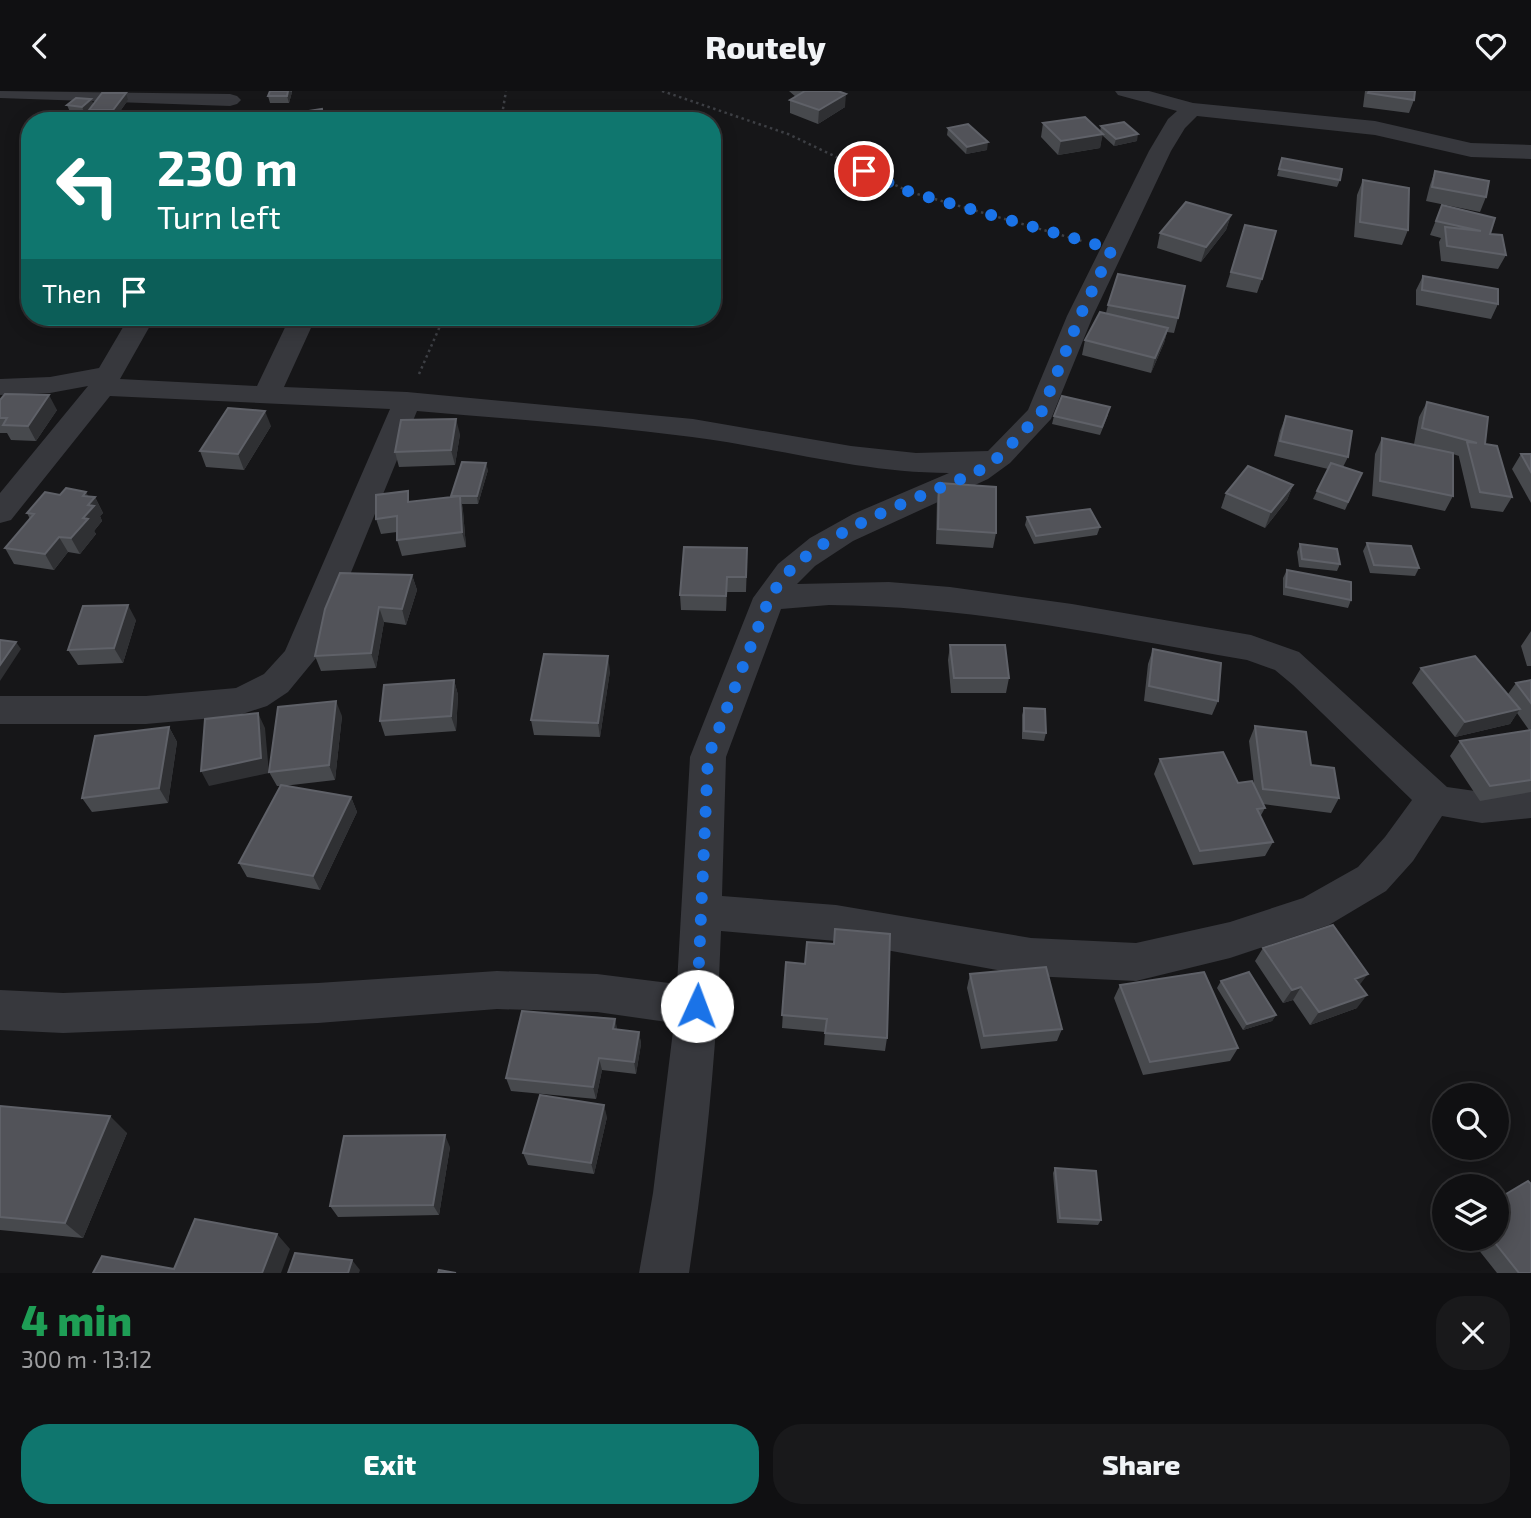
<!DOCTYPE html>
<meta charset="utf-8">
<style>
body{margin:0;font-family:"Exo 2",sans-serif;background:#19191b;color:#f1f3f6;height:100vh;display:flex;flex-direction:column;font-size:26px;white-space:nowrap}
*{box-sizing:border-box;margin:0}
p{font-size:23px;color:#9c9d9f}
.icon{flex:none;width:38px;height:38px;fill:none;stroke:currentColor;stroke-width:2;stroke-linecap:round;stroke-linejoin:round}
.map{position:relative;height:1182px;overflow:hidden}
.panel{display:flex;flex-direction:column;background:#101012;flex:1}
.panel>*{flex:none}
.banner{position:absolute;left:21px;top:21px;width:700px;height:214px;border-radius:28px;box-shadow:0 4px 18px #0003,0 0 0 2px #303032;background:#0f766e;color:#fff;overflow:hidden}
.fabs{position:absolute;left:1432px;top:992px;display:grid;gap:14px}
.fabs a{display:grid;place-items:center;width:77px;height:77px;border-radius:50%;background:#101012;box-shadow:0 4px 18px #0003,0 0 0 2px #303032;font-size:35px}
.pin{position:absolute;display:grid;place-items:center;width:60px;height:60px;color:#fff;margin:-30px;border:4px solid #fff;border-radius:50%;box-shadow:0 2px 7px #0007}
.me{position:absolute;width:77px;margin:-38px;rotate:2deg;stroke-linejoin:round;filter:drop-shadow(0 0 5px #0008)}
.turn{display:flex;align-items:center;gap:24px;height:147px;padding:0 21px;font-size:32px}
.turn .icon{width:91px;height:91px;stroke-width:2.5}
.turn b{display:block;font-size:49px;line-height:60px}
.then{display:flex;align-items:center;height:66px;padding:0 21px;background:#0003;gap:14px;font-size:26px}
.round{display:grid;place-items:center;flex:none;width:74px;height:74px;border-radius:28px;background:#19191b}
.overview{display:flex;align-items:center;justify-content:space-between;height:119px;padding:0 21px}
h1{font-size:42px;font-weight:800;line-height:52px;color:#1e9e55}
.cta{display:flex;gap:14px;margin-top:auto;padding:14px 21px}
.cta a{flex:1;height:80px;border-radius:28px;background:#0f766e;color:#fff;font-size:28px;font-weight:800;line-height:80px;text-align:center}
.cta a+a{background:#19191b;color:#f1f3f6}
header{display:flex;justify-content:space-between;align-items:center;height:91px;padding:0 21px;background:#101012;font-size:32px;font-weight:800}
.map>svg:first-child{display:block}
.lines{fill:none;stroke-linecap:round;stroke-linejoin:round}
.path{stroke:#3d3f44;stroke-width:2.5;stroke-dasharray:2.5 3.5;stroke-linecap:butt}
.minor{fill:#37383d;fill-rule:evenodd}
.wall{fill:#47494d}
.shaded-wall{fill:#2f3033}
.building{fill:#525359;stroke:#5f6168;stroke-width:2}
.route{stroke:#1a73e8;stroke-width:12;stroke-dasharray:0 21.6}
</style>
<header><svg class="icon" aria-label="back" viewBox="0 0 24 24"><path d="M15 5l-7 7 7 7"/></svg>Routely<svg class="icon" aria-label="heart" viewBox="0 0 24 24"><path d="M12 20l-8-8c-3-5 5-10 8-4 3-6 11-1 8 4z"/></svg></header>
<div class="map">
<svg width="1531" height="1182" viewBox="0 0 1531 1182">
<rect width="100%" height="100%" fill="#161618"/>
<g class="lines">
<path class="path" d="M662,0L788,43L910,101L1082,150
M501,30L506,0
M419,283L444,226"/>
<path class="minor" d="M0,0L230,3L237,5L241,9L237,13L230,15L0,7Z
M1115,0H1149L1193,12L1375,30L1471,52L1531,54V68L1471,66L1375,44L1197,25L1185,37L1171,60L1093,225L1051,328L1010,372L988,388L853,450L815,475L797,493L889,491L950,496L1072,513L1251,544L1299,561L1447,696L1482,701L1531,697V727L1482,732L1442,725L1413,770L1386,800L1329,834L1230,867L1136,890L1031,885L836,850L721,840C717,955 706,1069 689,1182H639L653,1102L674,932L597,921L497,918L318,932L63,942L0,939V899L63,902L318,892L497,880L597,883L677,893L690,666L753,507L778,473L810,447L853,423L949,382C862,382 778,357 692,346C601,334 509,328 417,320L316,567L288,601L267,615L236,625L146,633H0V605H146L236,597L264,583L285,560L390,318L110,305L11,429L0,432V402L88,295L50,302L0,304V288L50,286L99,277L129,226H155L120,288L257,295L290,226H316L284,296L407,301L693,328L851,355L916,362L988,360L1028,319L1067,225L1149,60L1168,28L1177,20L1118,4ZM829,514C971,515 1108,545 1247,569L1275,579L1293,594L1412,709L1385,746L1358,776L1303,807L1230,831L1136,852L1031,847L836,814L722,805L726,666L781,518Z"/>
</g>
<path class="wall" d="M270,0H292V1L289,12H270L268,5Z
M789,0H838L845,16L818,33L790,22V9L796,6Z
M1365,0H1415L1414,9L1409,22L1363,16Z
M91,8L93,13L128,9L116,26H92L89,19L85,23L70,21L67,14Z
M1043,32L1100,41L1101,35L1137,50L1114,55L1102,44L1100,57L1058,64L1041,46Z
M948,37L987,59L966,63L947,44Z
M1282,67L1340,89L1337,96L1277,85Z
M1435,80L1486,106L1480,121L1426,110L1430,94Z
M1363,89L1408,139L1402,154L1354,146L1357,104Z
M1442,114L1490,143L1506,164L1498,178L1441,170L1439,151L1441,147L1430,144Z
M1231,124L1226,139L1201,171L1157,157L1160,142Z
M1245,134L1262,188L1257,202L1226,196Z
M1423,185L1498,213L1491,228L1416,214V199Z
M1108,214L1178,227L1174,242L1167,241L1164,252L1151,282L1082,264L1085,249L1106,222Z
M0,309L57,319L36,350L11,349L7,342H0Z
M1427,311L1485,353L1512,406L1503,421L1471,417L1459,366V365L1453,363V405L1445,420L1372,405L1375,363L1382,347L1433,358L1414,353L1419,326Z
M1108,324L1100,344L1052,333L1054,325Z
M1286,325L1348,366L1343,376L1362,382L1345,419L1313,408L1328,378L1274,365L1280,340Z
M271,335L244,379L206,376L200,360Z
M460,343L455,374L399,376L395,361Z
M1521,363H1531V412L1512,378Z
M488,379L478,413H462L463,420L466,456L402,465L397,449V441L381,443L376,428L411,411L451,406V405Z
M939,392L996,442L993,457L936,453L937,407Z
M1293,394L1287,409L1265,437L1221,417L1226,402Z
M60,404L95,406L103,422L100,425L102,430L94,440L96,443L80,463L68,461L54,479L14,473L5,457L30,428L27,422Z
M1027,426L1100,436L1097,444L1034,453L1025,434Z
M1367,452L1419,477L1415,485L1370,482L1363,460Z
M1300,453L1340,473L1337,480L1299,476L1297,461Z
M747,472L746,501H727L726,520L681,519L680,504Z
M1287,479L1351,509L1348,517L1283,504V487Z
M412,484L417,499L406,534L384,531L376,577L321,580L315,565Z
M136,529L123,572L78,574L68,559Z
M1531,540V575H1527L1521,555Z
M950,554L1009,587L1006,602H951L948,569Z
M1153,558L1218,610L1212,624L1144,610L1148,573Z
M1421,577L1508,603L1516,592L1531,589V701L1480,710L1450,665L1460,650L1529,639L1517,622L1510,633L1455,646L1412,592Z
M610,580L600,646L534,644L531,629Z
M454,589L458,604L456,640L385,645L380,630Z
M1024,617L1046,642L1044,650L1022,648V624Z
M342,625L335,689L283,695L351,706L357,721L320,799L247,786L239,772L281,695H277L269,681Z
M1255,635L1311,674L1339,707L1331,722L1263,713L1265,717L1260,726L1273,751L1265,765L1193,774L1154,683L1160,668L1238,692L1254,693L1249,650Z
M169,636L177,651L168,712L92,721L82,707Z
M1263,857L1360,894L1357,917L1310,934L1293,909L1283,912L1255,870Z
M786,871L887,947L885,960L824,954L825,941L782,937Z
M970,883L1062,938L1057,950L981,958L967,897Z
M1221,890L1276,924L1272,930L1243,939L1217,897Z
M1120,894L1238,957L1230,970L1143,984L1114,907Z
M639,941L641,953L636,983L602,979L596,1008L511,1000L506,987Z
M0,1015L127,1042L83,1147L0,1139Z
M607,1026L594,1083L528,1074L523,1062Z
M450,1056L439,1124L338,1126L330,1115Z
M1055,1077L1101,1129L1098,1134L1057,1132L1053,1082Z
M1470,1148H1496L1531,1182H1497Z"/>
<path class="shaded-wall" d="M288,0L292,1L289,12L287,5Z
M126,2L128,9L116,26L113,19Z
M846,3L845,16L818,33L819,19Z
M91,8L94,15L85,23L82,16Z
M322,18L324,30H310L309,27Z
M1103,43L1100,57L1058,64L1061,50Z
M1138,43L1137,50L1114,55L1116,48Z
M988,51L987,59L966,63L967,56Z
M1231,124L1226,139L1201,171L1206,156Z
M1168,237L1164,252L1151,282L1155,267Z
M49,304L57,319L36,350L28,335Z
M265,320L271,335L244,379L238,363Z
M456,328L460,343L455,374L451,359Z
M486,372L488,379L478,413L477,405Z
M1293,394L1287,409L1265,437L1271,421Z
M86,401L91,410L95,406L103,422L100,425L102,430L94,440L96,443L80,463L71,447L83,427V405Z
M460,405L463,420L466,456L462,441Z
M59,446L68,461L54,479L45,463Z
M412,484L417,499L406,534L402,518Z
M727,486V501L726,520V505Z
M128,514L136,529L123,572L114,557Z
M379,516L384,531L376,577L371,562Z
M16,551L21,558L0,590V574Z
M608,565L610,580L600,646L598,632Z
M454,589L458,604L456,640L451,625Z
M336,610L342,625L335,689L329,674Z
M1520,618L1510,633L1455,646L1465,631Z
M258,622L265,637L269,682L209,695L201,680Z
M169,636L177,651L168,712L159,697Z
M351,706L357,721L320,799L313,785Z
M1368,883L1358,896L1355,888Z
M1301,896L1293,909L1283,912L1292,899Z
M1367,904L1357,917L1310,934L1319,921Z
M1276,924L1272,930L1243,939L1247,933Z
M615,928L618,941L613,938Z
M639,941L641,953L636,983L634,971Z
M599,967L602,979L596,1008L593,996Z
M604,1014L607,1026L594,1083L591,1072Z
M110,1025L127,1042L83,1147L65,1132Z
M445,1044L450,1056L439,1124L433,1114Z
M277,1143L290,1158L281,1182H262Z
M352,1169L360,1179L359,1182H348Z"/>
<path class="building" d="M270,0H288L287,5H268Z
M805,0H838L846,3L819,19L790,9Z
M1369,0H1415L1414,9L1368,2Z
M102,2H126L113,19H89Z
M76,7L91,8L82,16L67,14Z
M322,18L323,26L309,27L308,20Z
M1085,26L1103,43L1061,50L1043,32Z
M1124,31L1138,43L1116,48L1101,35Z
M968,33L988,51L967,56L948,37Z
M1282,67L1342,78L1340,89L1279,78Z
M1435,80L1489,90L1486,106L1432,96Z
M1363,89L1409,97L1408,139L1360,131Z
M1186,111L1231,124L1206,156L1160,142Z
M1442,114L1495,127L1490,143L1502,144L1506,164L1447,155L1445,136L1481,140L1436,130Z
M1245,134L1276,140L1262,188L1231,181Z
M1118,183L1185,195L1178,227L1108,214Z
M1423,185L1498,198V213L1422,199Z
M1100,221L1168,237L1155,267L1085,249Z
M5,303L49,304L28,335L3,334L7,327H0V309Z
M1062,305L1110,316L1102,336L1054,325Z
M1427,311L1488,326L1485,353L1497,355L1512,406L1480,401L1467,351L1477,352L1422,337Z
M228,317L265,320L238,363L200,360Z
M1286,325L1352,340L1348,366L1280,350Z
M456,328L451,359L395,361L401,329Z
M1382,347L1453,362V405L1380,390Z
M1521,363H1531V381Z
M462,371L486,372L477,405H451Z
M1331,372L1362,382L1348,411L1317,400Z
M1248,375L1293,394L1271,421L1226,402Z
M939,392L996,396V442L938,438Z
M66,397L86,401L83,405L95,406L88,414L94,415L83,427L88,428L71,447L59,446L45,463L5,457L34,423L27,422L45,401L60,404Z
M408,400V411L460,405L462,441L397,449V425L376,428V404Z
M1090,418L1100,436L1036,445L1027,426Z
M1367,452L1411,455L1419,477L1374,474Z
M1300,453L1337,458L1340,473L1302,468Z
M684,456L747,457L746,486H727L726,505L680,504Z
M1287,479L1351,491V509L1286,496Z
M340,482L412,484L402,518L379,516L371,562L315,565L325,518Z
M128,514L114,557L68,559L83,515Z
M0,549L16,551L0,574Z
M950,554H1005L1009,587H954Z
M1153,558L1221,572L1218,610L1149,595Z
M544,563L608,565L598,632L531,629Z
M1475,565L1520,618L1465,631L1421,577Z
M454,589L451,625L380,630L384,594Z
M1531,589V612L1516,592Z
M336,610L329,674L269,681L278,616Z
M1024,617L1045,618L1046,642L1024,640Z
M258,622L261,667L201,680L205,628Z
M1255,635L1306,641L1311,674L1334,677L1339,707L1263,698Z
M169,636L159,697L82,707L95,645Z
M1531,639V689L1490,695L1460,650Z
M1223,661L1238,692L1252,690L1265,717L1257,718L1273,751L1200,760L1160,668Z
M281,694L351,706L313,785L239,772Z
M1333,834L1368,883L1355,888L1367,904L1319,921L1301,896L1292,899L1263,857Z
M835,838L890,843L887,947L825,942L827,928L782,924L786,871L805,873L807,851L834,853Z
M1046,876L1062,938L984,945L970,883Z
M1204,881L1238,957L1150,971L1120,894Z
M1249,881L1276,924L1247,933L1221,890Z
M522,920L615,928L613,938L639,941L634,971L599,967L593,996L506,987Z
M540,1004L604,1014L591,1072L523,1062Z
M0,1015L110,1025L65,1132L0,1126Z
M445,1044L433,1114L330,1115L344,1045Z
M1055,1077L1096,1080L1101,1129L1060,1127Z
M1528,1090L1531,1093V1182H1519L1492,1148H1496V1109Z
M195,1128L277,1143L262,1182H93L102,1165L174,1178Z
M295,1162L352,1169L348,1182H288Z
M439,1179L456,1182H438Z"/>
<g class="lines">
<path class="route" d="M697,915L708,666L769,508C779,492 789,478 804,467C847,432 925,404 977,381L1000,365L1041,322L1080,225L1112,158L910,101L864,80"/>
</g>
</svg>
<div class="fabs">
<a><svg class="icon" aria-label="search" viewBox="0 0 24 24"><circle cx="10" cy="10" r="6"/><path d="M15 15l6 6"/></svg></a>
<a><svg class="icon" aria-label="layers" viewBox="0 0 24 24"><path d="M12 4l9 5-9 5-9-5zM3 14l9 5 9-5"/></svg></a>
</div>
<div class="pin" style="left:864px;top:80px;background:#d93025"><svg class="icon" aria-label="arrive" viewBox="0 0 24 24"><path d="M6 21V4h12l-3 4 3 4H6"/></svg></div>
<svg class="me" style="left:697px;top:915px" viewBox="-20 -20 40 40"><circle r="19" fill="#fff"/><path d="M0-13L10 11 0 6-10 11z" fill="#1a73e8"/></svg>
<div class="banner">
<div class="turn"><svg class="icon" aria-label="left" viewBox="0 0 24 24"><path d="M17 20v-9H6M10 6l-5 5 5 5"/></svg><div><b>230 m</b>Turn left</div></div>
<div class="then">Then<svg class="icon" aria-label="arrive" viewBox="0 0 24 24"><path d="M6 21V4h12l-3 4 3 4H6"/></svg></div>
</div>
</div>
<section class="panel">
<div class="overview"><div><h1>4 min</h1><p>300 m · 13:12</p></div><a class="round"><svg class="icon" aria-label="close" viewBox="0 0 24 24"><path d="M6 6l12 12M18 6L6 18"/></svg></a></div>
<div class="cta"><a>Exit</a><a>Share</a></div>
</section>
